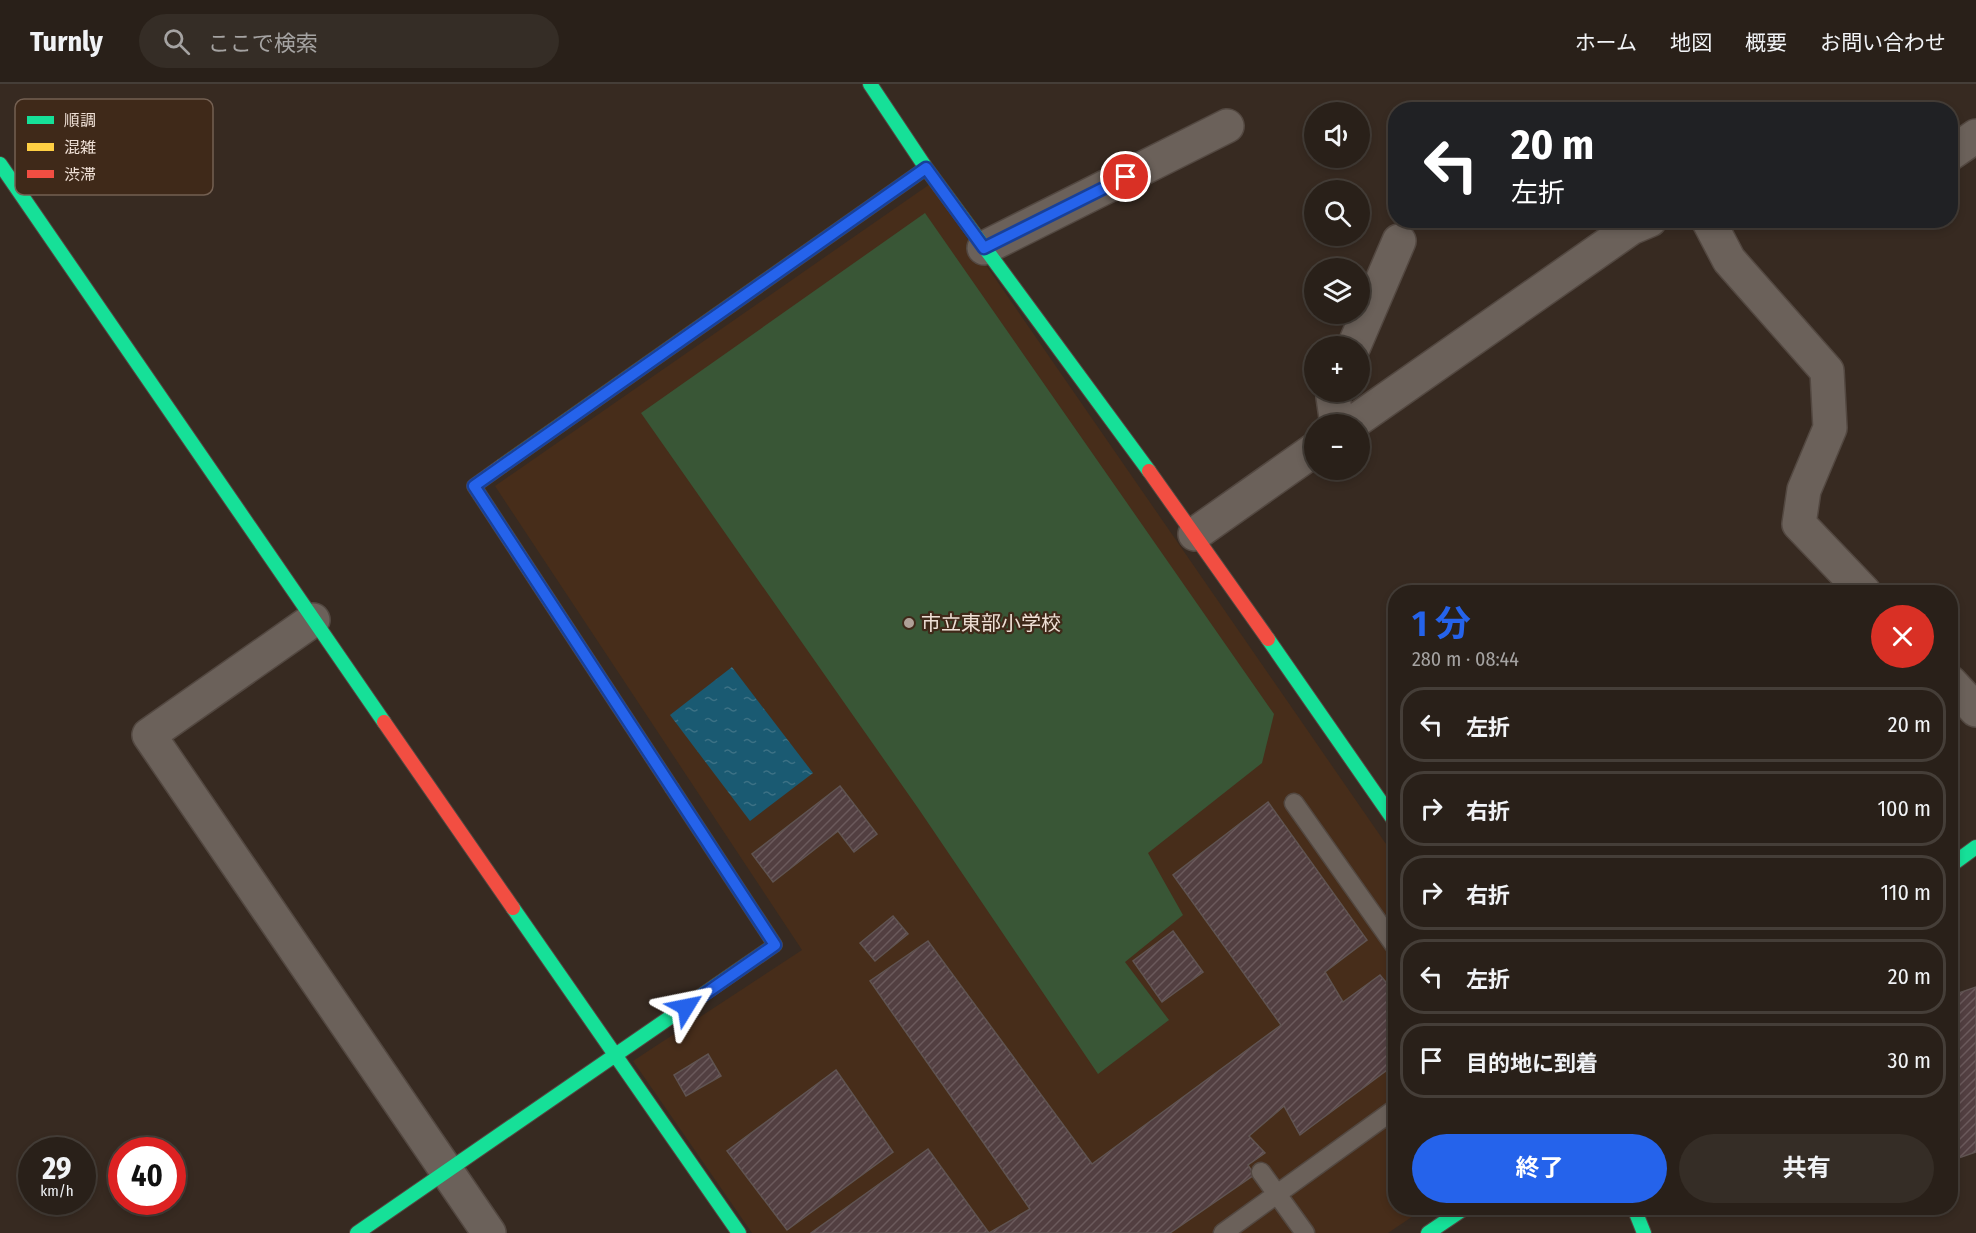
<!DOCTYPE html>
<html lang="ja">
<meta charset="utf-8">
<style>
body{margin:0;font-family:"Fira Sans Condensed","Noto Sans JP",sans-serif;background:#352d26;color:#f1f3f6;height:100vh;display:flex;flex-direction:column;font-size:22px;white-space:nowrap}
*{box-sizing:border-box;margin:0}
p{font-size:20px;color:#a5a3a2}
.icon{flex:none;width:33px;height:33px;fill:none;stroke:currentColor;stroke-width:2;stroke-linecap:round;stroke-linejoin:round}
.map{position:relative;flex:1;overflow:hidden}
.panel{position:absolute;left:1388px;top:501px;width:570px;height:630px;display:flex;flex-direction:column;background:#292019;border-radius:24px;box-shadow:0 3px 9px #0003,0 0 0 2px #453e38}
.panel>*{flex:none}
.hud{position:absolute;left:1388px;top:18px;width:570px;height:126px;border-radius:24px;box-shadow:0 3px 9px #0003,0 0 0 2px #453e38;background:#202124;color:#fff;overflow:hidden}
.fabs{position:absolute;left:1304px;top:18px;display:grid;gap:12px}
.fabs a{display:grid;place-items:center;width:66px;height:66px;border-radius:50%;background:#292019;box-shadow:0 3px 9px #0003,0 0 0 2px #453e38;font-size:30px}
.speed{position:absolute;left:18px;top:1053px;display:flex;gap:12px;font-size:30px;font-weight:700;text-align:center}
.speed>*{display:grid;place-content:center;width:78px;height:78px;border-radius:50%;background:#292019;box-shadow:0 3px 9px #0003,0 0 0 2px #453e38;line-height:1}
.speed small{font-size:15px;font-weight:400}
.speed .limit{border:9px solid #d22;background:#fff;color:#111}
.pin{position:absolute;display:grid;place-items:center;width:51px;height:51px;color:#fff;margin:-26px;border:3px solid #fff;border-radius:50%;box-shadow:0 2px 6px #0007}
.me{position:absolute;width:66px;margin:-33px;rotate:55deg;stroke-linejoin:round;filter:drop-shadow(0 0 4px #0008)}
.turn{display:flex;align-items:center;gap:21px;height:126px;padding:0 24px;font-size:27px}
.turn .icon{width:78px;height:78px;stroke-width:2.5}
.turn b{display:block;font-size:42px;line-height:51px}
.round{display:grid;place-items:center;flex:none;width:63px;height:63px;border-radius:32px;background:#352d26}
.overview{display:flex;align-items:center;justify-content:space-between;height:102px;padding:0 24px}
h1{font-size:36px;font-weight:700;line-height:45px;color:#2563eb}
.primary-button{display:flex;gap:12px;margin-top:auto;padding:12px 24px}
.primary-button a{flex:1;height:69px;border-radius:36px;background:#2563eb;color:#fff;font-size:24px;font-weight:700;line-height:69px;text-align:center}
.primary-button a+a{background:#352d26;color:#f1f3f6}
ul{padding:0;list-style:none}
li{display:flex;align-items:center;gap:18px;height:75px;margin:0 12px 9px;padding:0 12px;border:3px solid #453e38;border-radius:24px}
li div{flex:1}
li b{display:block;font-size:22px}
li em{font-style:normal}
header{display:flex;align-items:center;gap:36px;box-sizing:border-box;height:84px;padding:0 30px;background:#292019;border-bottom:2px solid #453e38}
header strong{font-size:28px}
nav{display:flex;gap:33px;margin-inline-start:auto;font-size:21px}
.search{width:420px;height:54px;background:#352d26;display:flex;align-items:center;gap:15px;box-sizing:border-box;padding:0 21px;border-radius:33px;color:#a5a3a2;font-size:22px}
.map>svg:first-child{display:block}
.built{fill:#472d1a}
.grass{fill:#395636}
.water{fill:url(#water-ripples)}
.building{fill:url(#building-hatch);stroke:#605452;stroke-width:1.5}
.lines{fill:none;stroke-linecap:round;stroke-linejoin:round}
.lane-casing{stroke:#534841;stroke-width:21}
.street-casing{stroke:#534841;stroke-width:36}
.fast-casing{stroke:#534841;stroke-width:16}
.slow-casing{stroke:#534841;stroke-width:16}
.jam-casing{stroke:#534841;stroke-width:16}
.lane{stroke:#6b615a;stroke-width:18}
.street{stroke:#6b615a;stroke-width:33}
.fast{stroke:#16e098;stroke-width:14}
.slow{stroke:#ffcf43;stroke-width:14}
.jam{stroke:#f24e42;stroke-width:14}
.route-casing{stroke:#184099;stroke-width:15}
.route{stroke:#2563eb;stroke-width:10}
.poi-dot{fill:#afa097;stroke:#3f2919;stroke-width:2}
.labels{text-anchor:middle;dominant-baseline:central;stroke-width:4.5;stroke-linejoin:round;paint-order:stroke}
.poi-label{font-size:20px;fill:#efe0d6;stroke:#3f2919;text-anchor:start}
.key{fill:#3f2919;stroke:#746052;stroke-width:1.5}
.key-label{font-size:16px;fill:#efe0d6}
</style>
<header>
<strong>Turnly</strong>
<div class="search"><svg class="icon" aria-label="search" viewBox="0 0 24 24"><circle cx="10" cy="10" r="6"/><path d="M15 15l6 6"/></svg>ここで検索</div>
<nav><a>ホーム</a><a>地図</a><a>概要</a><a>お問い合わせ</a></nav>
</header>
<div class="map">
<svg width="1976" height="1149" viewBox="0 0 1976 1149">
<defs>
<pattern id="water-ripples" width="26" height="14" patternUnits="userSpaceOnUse" patternTransform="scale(1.5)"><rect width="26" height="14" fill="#1a5a72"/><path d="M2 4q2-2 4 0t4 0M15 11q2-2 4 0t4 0" fill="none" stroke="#3c7185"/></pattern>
<pattern id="building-hatch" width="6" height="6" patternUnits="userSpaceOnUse" patternTransform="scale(1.5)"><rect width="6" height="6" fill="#523f41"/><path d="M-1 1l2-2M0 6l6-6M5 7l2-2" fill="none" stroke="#6b5a5c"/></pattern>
</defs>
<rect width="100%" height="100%" fill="#372a21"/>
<path class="built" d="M930,100L1395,773V1124H1425L1388,1149H752L633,977L802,866L495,402Z"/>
<path class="grass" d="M925,129L1274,630L1262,679L1148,769L1183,831L1125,878L1169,936L1098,990L918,724L641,329Z"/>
<path class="water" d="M732,583L813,689L750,737L670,631Z"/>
<path class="building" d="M840,702L877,750L854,768L838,747L773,798L752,770Z
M1268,718L1367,856L1325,888L1343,918L1380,891L1395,909V980L1300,1051L1284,1022L1249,1052L1265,1069L1248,1081L1254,1091L1170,1149H989L1030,1125L870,897L928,857L1092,1080L1281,941L1173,791Z
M893,832L908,850L875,877L860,859Z
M1173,847L1203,888L1162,918L1133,877Z
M1976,903V1068L1950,1077V912Z
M708,970L721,992L686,1012L674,991Z
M836,986L893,1068L787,1146L727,1067Z
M928,1065L989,1149H811Z"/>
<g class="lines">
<defs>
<path id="lane" d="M1294,719L1395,862
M1261,1088L1305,1149
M1223,1149L1395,1025"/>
<path id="street" d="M1950,70L1976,52
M1708,136L1729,176L1827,287L1830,344L1804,406L1799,440L1864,508
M984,164L1227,42
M1354,262L1399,157
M1335,308L1333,313L1337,340
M1351,340L1631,144L1650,136
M1195,450L1314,366
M313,536L149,651L489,1149
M1950,598L1976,626"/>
<path id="fast" d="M870,0L926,84L1149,387
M0,80L384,638
M502,382L926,84
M1268,555L1395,738
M1950,782L1976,763
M513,824L739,1149
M1634,1124L1644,1149
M357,1149L775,861L672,704
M1428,1149L1465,1124"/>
<path id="slow" d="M502,382L474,402L672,704"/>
<path id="jam" d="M1149,387L1268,555
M384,638L513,824"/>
</defs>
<use href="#lane" class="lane-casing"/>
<use href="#street" class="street-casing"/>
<use href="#fast" class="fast-casing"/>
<use href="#slow" class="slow-casing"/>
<use href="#jam" class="jam-casing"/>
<use href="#lane" class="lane"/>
<use href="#street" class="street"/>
<use href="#fast" class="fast"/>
<use href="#slow" class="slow"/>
<use href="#jam" class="jam"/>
</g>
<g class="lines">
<defs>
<path id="route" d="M686,923L775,861L474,402L926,84L984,164L1126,93"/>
</defs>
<use href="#route" class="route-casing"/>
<use href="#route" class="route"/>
</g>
<circle class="poi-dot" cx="909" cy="539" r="6"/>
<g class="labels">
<g class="poi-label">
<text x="921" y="539">市立東部小学校</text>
</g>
</g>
<rect x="15" y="15" width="198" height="96" rx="9" class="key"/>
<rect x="27" y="32" width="27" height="8" fill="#16e098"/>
<rect x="27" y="59" width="27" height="8" fill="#ffcf43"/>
<rect x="27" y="86" width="27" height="8" fill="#f24e42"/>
<g class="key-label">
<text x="64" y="42">順調</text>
<text x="64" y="69">混雑</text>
<text x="64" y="96">渋滞</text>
</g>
</svg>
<div class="fabs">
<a><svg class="icon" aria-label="sound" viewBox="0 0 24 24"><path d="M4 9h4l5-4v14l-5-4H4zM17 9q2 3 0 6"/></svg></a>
<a><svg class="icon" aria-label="search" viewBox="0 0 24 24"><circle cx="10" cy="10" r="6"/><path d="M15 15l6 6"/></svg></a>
<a><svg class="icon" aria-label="layers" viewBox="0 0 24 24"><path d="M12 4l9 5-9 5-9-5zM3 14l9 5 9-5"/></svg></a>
<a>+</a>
<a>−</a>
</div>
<div class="speed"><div>29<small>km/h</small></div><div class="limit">40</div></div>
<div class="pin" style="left:1126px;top:93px;background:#d93025"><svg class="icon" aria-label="arrive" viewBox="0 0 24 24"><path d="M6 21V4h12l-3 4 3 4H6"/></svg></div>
<svg class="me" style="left:686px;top:923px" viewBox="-20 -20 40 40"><path d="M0-17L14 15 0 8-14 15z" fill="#2563eb" stroke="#fff" stroke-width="4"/></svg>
<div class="hud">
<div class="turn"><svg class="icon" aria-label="left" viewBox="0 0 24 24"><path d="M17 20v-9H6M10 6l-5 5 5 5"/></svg><div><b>20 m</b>左折</div></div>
</div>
<section class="panel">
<div class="overview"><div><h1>1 分</h1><p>280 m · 08:44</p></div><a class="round" style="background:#d93025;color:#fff"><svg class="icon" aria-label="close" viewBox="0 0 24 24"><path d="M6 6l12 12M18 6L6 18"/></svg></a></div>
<ul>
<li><svg class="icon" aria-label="left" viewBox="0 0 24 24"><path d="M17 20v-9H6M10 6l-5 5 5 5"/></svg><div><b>左折</b></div><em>20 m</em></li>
<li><svg class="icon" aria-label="right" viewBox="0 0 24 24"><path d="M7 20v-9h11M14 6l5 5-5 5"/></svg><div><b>右折</b></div><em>100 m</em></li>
<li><svg class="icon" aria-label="right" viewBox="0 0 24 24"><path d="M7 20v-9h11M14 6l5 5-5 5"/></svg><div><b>右折</b></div><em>110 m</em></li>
<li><svg class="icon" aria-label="left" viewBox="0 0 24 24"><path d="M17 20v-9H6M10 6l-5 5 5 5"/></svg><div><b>左折</b></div><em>20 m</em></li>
<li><svg class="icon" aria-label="arrive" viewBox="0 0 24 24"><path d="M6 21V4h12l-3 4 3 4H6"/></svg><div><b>目的地に到着</b></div><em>30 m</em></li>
</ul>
<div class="primary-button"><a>終了</a><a>共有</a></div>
</section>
</div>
